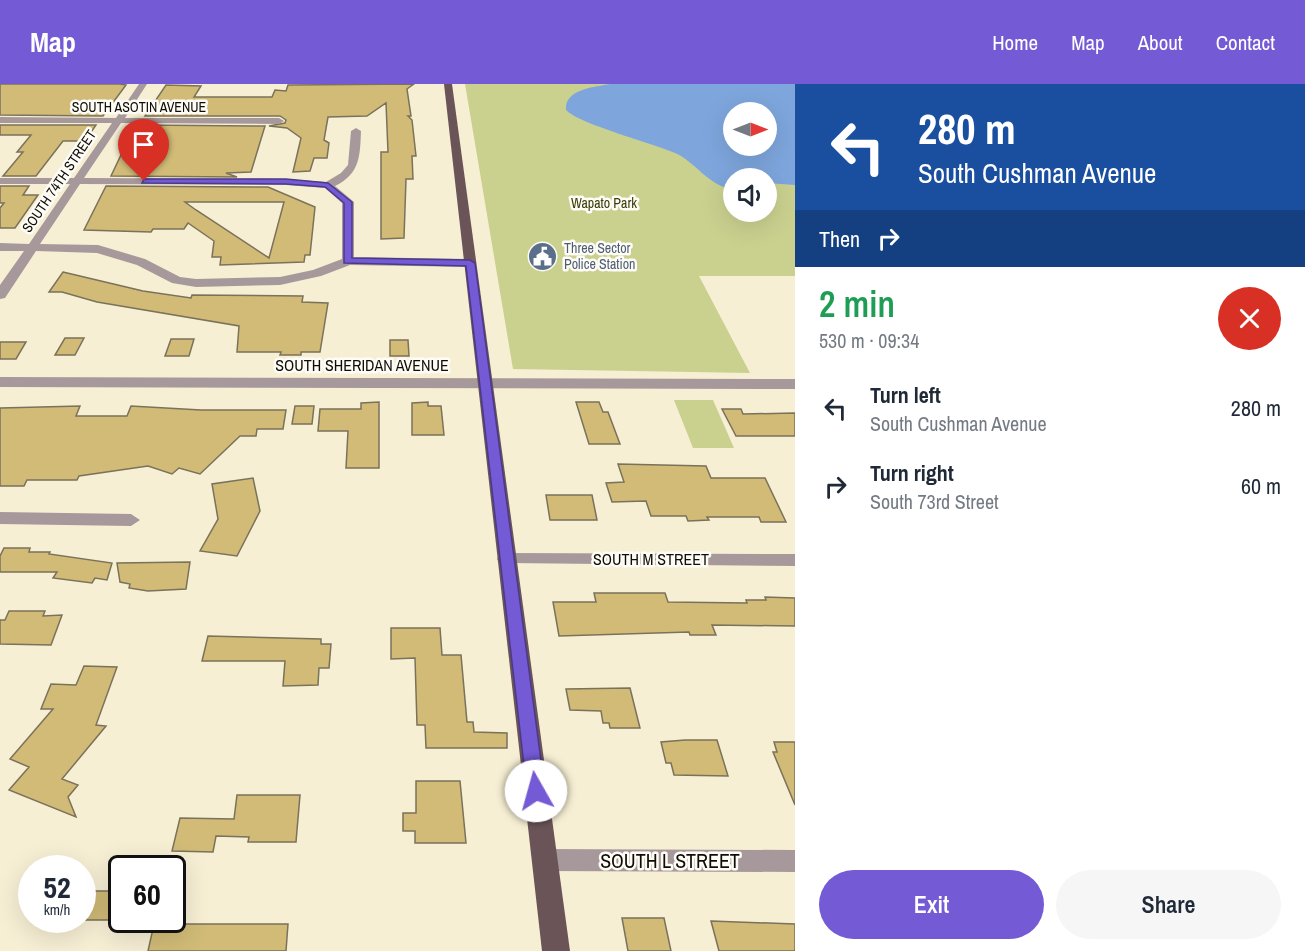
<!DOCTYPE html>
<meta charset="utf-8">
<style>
body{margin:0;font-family:"Archivo Narrow",sans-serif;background:#f6f6f7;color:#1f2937;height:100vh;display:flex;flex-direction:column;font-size:22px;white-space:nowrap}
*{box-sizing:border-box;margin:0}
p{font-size:20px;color:#747a83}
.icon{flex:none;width:33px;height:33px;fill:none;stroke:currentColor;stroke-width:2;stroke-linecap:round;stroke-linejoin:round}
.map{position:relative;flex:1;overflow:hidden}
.side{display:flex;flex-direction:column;background:#fff;width:510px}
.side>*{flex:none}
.banner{background:#1a4fa0;color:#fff;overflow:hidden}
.needle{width:39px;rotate:90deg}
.tools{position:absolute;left:723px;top:18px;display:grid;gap:12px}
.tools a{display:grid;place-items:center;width:54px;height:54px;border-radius:50%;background:#fff;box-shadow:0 6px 24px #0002;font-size:30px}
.speed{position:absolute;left:18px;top:771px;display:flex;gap:12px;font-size:30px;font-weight:700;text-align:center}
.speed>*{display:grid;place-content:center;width:78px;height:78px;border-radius:50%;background:#fff;box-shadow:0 6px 24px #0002;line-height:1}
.speed small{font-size:15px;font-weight:400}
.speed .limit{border:3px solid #111;border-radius:9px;background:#fff;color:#111}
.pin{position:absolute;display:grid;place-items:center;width:51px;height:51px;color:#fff;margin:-62px -26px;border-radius:50% 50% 50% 0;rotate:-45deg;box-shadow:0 0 6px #0007}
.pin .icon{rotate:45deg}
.me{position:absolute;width:66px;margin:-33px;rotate:353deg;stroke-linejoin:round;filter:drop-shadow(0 0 4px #0008)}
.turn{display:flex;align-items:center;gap:21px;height:126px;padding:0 24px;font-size:27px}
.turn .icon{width:78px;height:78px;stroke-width:2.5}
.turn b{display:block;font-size:42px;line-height:51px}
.then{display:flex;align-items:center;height:57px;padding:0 24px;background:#0003;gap:12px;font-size:22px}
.round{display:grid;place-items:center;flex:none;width:63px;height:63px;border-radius:32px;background:#f6f6f7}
.head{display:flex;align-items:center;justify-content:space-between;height:102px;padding:0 24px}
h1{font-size:36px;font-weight:600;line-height:45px;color:#1e9e55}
.primary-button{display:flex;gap:12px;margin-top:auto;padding:12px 24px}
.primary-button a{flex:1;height:69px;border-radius:36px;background:#745ad4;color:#fff;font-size:24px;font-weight:600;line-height:69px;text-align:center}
.primary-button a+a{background:#f6f6f7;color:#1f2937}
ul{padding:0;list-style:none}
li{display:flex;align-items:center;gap:18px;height:78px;padding:0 24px}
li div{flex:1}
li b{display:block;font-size:22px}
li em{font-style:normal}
header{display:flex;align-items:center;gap:36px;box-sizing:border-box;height:84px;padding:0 30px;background:#745ad4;color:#fff}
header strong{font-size:28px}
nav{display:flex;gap:33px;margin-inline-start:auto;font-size:21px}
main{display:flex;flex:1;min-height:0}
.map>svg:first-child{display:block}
.green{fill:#cad18f;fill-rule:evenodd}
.water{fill:#7ea6dd;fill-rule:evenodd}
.building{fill:#d1bb77;stroke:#7a725a;stroke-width:1.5;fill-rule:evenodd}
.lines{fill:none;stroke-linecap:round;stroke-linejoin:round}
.minor{fill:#a7999b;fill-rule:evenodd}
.major{fill:#6b5458;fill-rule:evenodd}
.route{fill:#745ad4;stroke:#4b3a8a;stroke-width:1.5}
.labels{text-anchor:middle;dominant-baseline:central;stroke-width:5;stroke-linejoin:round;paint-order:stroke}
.far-street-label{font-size:14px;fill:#100d05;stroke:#fefcf7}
.far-park-label{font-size:14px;fill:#393c04;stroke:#fefcf7}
.far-service-label{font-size:14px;fill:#4e5e75;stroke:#fefcf7;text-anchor:start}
.street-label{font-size:16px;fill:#100d05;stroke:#fefcf7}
.near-street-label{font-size:20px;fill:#100d05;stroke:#fefcf7}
</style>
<header>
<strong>Map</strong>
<nav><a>Home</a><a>Map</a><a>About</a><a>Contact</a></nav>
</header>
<main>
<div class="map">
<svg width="795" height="867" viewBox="0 0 795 867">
<rect width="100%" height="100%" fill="#f7efd4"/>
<path class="green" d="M465,0H795V192H699L750,289L513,285ZM734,28H766V62H734ZM734,94H766V128H734Z
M674,316H713L734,364H693Z"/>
<path class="water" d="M610,0H795V101L767,99L766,94H734L733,105C709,103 696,78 675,69C652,59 579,40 566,26C564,5 595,3 610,0ZM734,28H766V62H734Z"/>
<path class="building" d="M0,0H120L126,1L103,32L0,31Z
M414,0L407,5L411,32H408L412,36L416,72H412L413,95H406L404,154L381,155V68H388L386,19L367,32L328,33L324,56L329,59L327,74H314L310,87L293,88L301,54L287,44L269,42L285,39L286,36L280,32H145L166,1L201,2L194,13H272L275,6L286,7L288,1Z
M0,41H96L85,57H63L36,92H3L23,68H17L31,51H0Z
M139,41L265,42L251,88L226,89L237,93L111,92L131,50Z
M0,102H29L23,111H38L15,144H0V124L4,119H0Z
M106,102L268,103L315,123L310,171H305L304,178L220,181L221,173H212L214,157L188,139L184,145H153L151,148L84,146ZM185,118H284L269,174L196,126Z
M63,188L143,207L191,214L192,211L303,212L302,218L328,219L320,268H301V271H280L281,268H237L239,242L97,218L62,208H49Z
M65,254H84L75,271H55Z
M171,255H194L189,272H165Z
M390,256H408L409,272H390Z
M0,258H26L16,275H0Z
M379,318V384H346L348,347H318L320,325H361V319Z
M428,318V322H441L444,351H412V319Z
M576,318H599L603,328H608L620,360H589Z
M80,322L76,332H127L131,322L201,326H286L283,345H257L256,352H240L200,390L179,384L172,390L148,382L79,392L77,396H27L24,402H0V324Z
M295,322H314L312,340H292Z
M722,325H741L743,330L795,329V352H736Z
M618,380L706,382L711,394H765L786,438H761L759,433H707L709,436L688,437L686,432H651L646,417L612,418L606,399L624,398Z
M253,394L260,427L237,472L200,467L218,435L212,400Z
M546,411H592L597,436H550Z
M4,464H30L29,468H50L49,470L112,479L107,496L95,494L92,499L53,494L57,488H0V472Z
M190,478L186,505L148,507L129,504L130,500L120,498L117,479Z
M594,509H665L668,518L747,519L746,516H766L765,513L795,514V542L712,541L716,551H690L689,548L559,552L553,518H596Z
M9,527H45L43,532L62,531L51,561L0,560V536H5Z
M391,544H440L442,571H461L467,638H473L474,648L507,649V664H426L425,641H417L415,574L391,575Z
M208,552L321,555V560H331L329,584H319L318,601L283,602L285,577H202Z
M84,582L117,583L96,641L106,642L62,695L78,701L68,713L76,733L9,706L29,683L10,675L53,625H41L51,600L76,601Z
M630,604L640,644H610L609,639H603L601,627L570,626L566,605Z
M685,656H717L728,692L674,691L671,679H666L661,658Z
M774,658H795V721L773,668H777Z
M416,697H460L466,759H415V747H403V729H416Z
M237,711H300L296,758H248L249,753L216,752L213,768L172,767L180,734L234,735Z
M87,807H119L111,836H80H82Z
M622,834H664L671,867H628Z
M711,837L795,840V867H719Z
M154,840H288L286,867H148Z"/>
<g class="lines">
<path class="minor" d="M139,0H147L125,34H279L284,37L279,40L121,39L84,94L286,95L326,98L341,89L348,81L351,47L356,44L361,47C360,72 360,90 335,102L354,118V173L470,175L476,179L470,183L350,181L321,192L280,201L196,203L172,199L137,181L97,169L36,167L5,214L0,215V201L24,167H0V159L29,160L70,100H0V94H74L112,39H0V33L116,34ZM80,100L286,101L325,104L342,119V175L313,186L280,193L196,195L180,193L145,175L98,161L40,160Z
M0,293L795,295V305L0,303Z
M0,428L131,430L140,436L131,442L0,440Z
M506,469L795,470V482L499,479L497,475L499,471Z
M545,765L795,766V788L545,787L536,784L532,776L536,768Z"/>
<path class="major" d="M444,0H452L570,867H542Z"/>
</g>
<path class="route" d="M144,95H286L328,99L352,118V174L470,176L475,179L545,707L542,712L536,714L530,712L527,707L466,182L344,179V119L325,103L286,100L142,99Z"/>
<defs>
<symbol id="civic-disc" viewBox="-11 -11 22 22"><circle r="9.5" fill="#5c6f8a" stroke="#fefcf7"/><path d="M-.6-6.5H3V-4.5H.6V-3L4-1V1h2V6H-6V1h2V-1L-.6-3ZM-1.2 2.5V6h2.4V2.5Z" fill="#fff"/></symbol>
</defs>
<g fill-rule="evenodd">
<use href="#civic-disc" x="526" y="156" width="33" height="33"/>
</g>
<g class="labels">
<g class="far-street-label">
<text x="139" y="23">SOUTH ASOTIN AVENUE</text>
<text transform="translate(59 97) rotate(-56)">SOUTH 74TH STREET</text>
</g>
<g class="far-park-label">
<text x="604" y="119">Wapato Park</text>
</g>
<g class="far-service-label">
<text x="564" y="164">Three Sector<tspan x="564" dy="16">Police Station</tspan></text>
</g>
<g class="street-label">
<text x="362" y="281">SOUTH SHERIDAN AVENUE</text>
<text x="651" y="475">SOUTH M STREET</text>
</g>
<g class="near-street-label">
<text x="670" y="776">SOUTH L STREET</text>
</g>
</g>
</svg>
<div class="tools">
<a><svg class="needle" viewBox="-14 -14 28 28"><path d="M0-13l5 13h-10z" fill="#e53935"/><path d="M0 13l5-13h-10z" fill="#747a83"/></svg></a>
<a><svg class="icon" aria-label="sound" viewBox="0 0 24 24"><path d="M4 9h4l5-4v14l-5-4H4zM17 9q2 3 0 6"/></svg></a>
</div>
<div class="speed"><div>52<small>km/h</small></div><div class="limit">60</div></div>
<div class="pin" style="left:144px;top:97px;background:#d93025"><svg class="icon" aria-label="arrive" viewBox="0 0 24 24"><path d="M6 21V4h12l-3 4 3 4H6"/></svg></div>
<svg class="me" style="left:536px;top:707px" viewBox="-20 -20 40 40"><circle r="19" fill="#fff"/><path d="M0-13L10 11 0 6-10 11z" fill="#745ad4"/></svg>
</div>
<section class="side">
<div class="banner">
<div class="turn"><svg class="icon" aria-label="left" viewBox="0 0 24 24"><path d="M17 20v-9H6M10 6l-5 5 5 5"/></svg><div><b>280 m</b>South Cushman Avenue</div></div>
<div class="then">Then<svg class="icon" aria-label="right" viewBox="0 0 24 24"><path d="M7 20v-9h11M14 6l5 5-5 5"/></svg></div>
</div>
<div class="head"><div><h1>2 min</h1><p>530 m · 09:34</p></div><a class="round" style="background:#d93025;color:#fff"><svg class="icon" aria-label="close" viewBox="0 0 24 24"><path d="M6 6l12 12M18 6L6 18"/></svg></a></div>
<ul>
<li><svg class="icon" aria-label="left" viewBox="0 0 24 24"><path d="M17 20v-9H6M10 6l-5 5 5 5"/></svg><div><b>Turn left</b><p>South Cushman Avenue</p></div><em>280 m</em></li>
<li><svg class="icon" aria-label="right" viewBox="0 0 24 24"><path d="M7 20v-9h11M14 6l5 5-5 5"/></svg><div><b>Turn right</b><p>South 73rd Street</p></div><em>60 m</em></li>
</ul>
<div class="primary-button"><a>Exit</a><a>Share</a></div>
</section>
</main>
